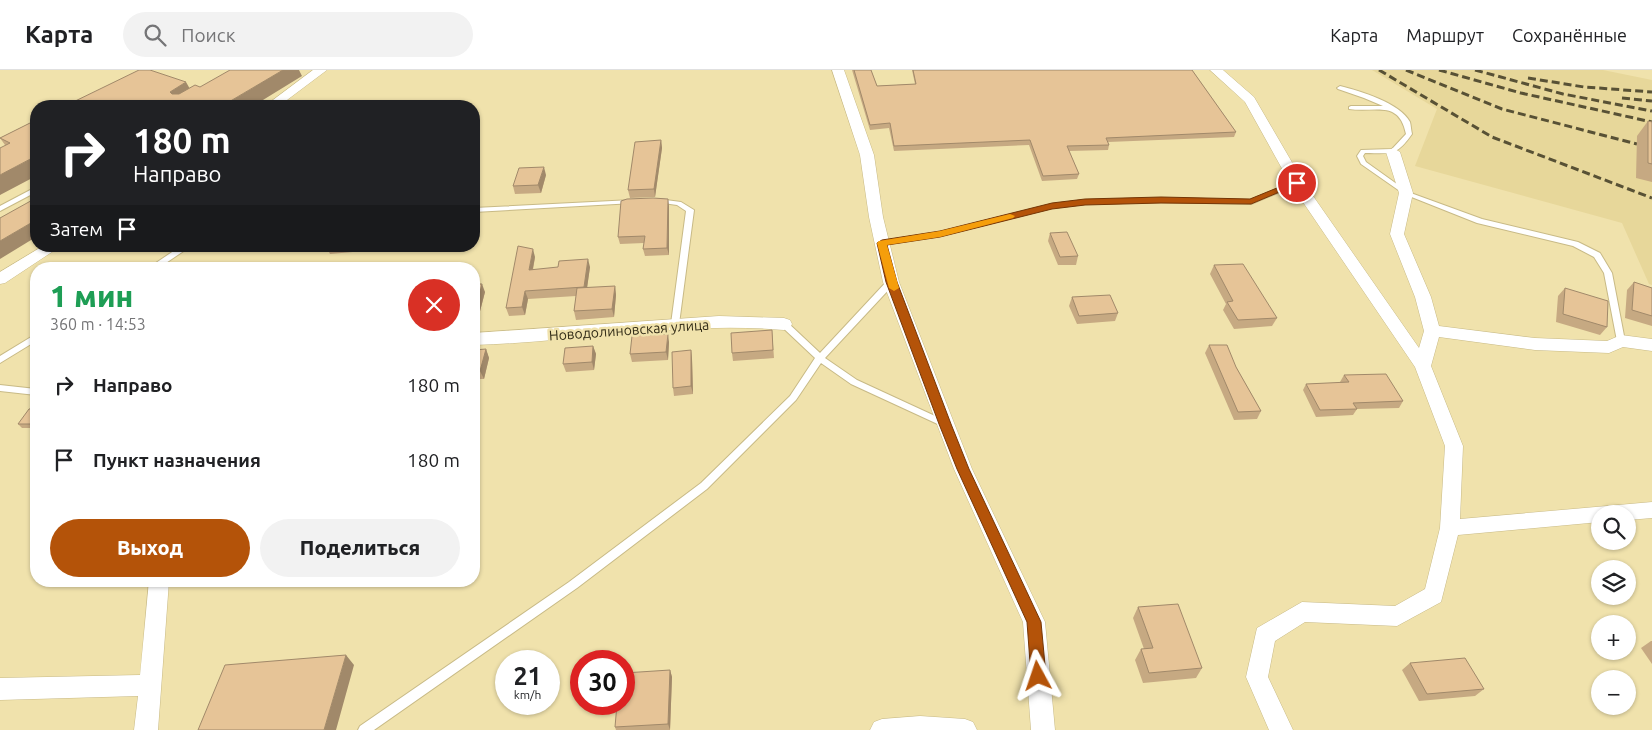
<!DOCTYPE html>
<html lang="ru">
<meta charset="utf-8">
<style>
body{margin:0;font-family:Ubuntu,sans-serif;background:#f2f2f2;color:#202124;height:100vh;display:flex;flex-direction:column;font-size:19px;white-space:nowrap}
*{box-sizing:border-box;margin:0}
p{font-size:16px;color:#757577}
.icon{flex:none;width:28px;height:28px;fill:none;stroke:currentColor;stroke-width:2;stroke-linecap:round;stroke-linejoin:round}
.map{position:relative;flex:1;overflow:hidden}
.side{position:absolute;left:30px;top:192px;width:450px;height:325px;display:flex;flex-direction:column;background:#fff;border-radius:20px;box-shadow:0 1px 4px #0004}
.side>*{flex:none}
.guide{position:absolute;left:30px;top:30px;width:450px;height:152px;border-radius:20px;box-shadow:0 1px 4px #0004;background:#202124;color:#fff;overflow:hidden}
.fabs{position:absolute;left:1591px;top:435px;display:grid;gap:10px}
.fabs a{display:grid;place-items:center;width:45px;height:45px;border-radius:50%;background:#fff;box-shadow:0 1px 4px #0004;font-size:25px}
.speed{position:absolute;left:495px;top:580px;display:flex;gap:10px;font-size:25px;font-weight:700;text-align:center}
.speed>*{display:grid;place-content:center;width:65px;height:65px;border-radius:50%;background:#fff;box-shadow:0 1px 4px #0004;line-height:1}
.speed small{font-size:12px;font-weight:400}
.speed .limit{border:8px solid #d22;background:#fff;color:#111}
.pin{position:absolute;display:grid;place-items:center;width:42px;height:42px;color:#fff;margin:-21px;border:2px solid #fff;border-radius:50%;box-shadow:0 1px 5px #0007}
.me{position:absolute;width:55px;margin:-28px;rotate:355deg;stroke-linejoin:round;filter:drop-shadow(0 0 4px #0008)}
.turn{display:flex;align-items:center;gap:18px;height:105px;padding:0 20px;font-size:22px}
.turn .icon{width:65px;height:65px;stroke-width:2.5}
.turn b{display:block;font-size:35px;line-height:42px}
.then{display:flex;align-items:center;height:48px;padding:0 20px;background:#0003;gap:10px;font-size:19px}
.round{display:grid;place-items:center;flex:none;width:52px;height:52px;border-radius:26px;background:#f2f2f2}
.head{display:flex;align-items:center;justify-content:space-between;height:85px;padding:0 20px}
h1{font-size:30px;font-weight:800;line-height:38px;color:#1e9e55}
.button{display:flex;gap:10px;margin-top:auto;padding:10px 20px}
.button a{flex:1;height:58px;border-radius:30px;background:#b45309;color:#fff;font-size:20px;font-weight:800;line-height:58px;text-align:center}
.button a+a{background:#f2f2f2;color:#202124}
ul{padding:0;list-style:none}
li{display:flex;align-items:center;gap:15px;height:75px;padding:0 20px}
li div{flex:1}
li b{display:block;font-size:19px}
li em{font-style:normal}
header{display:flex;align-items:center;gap:30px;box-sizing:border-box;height:70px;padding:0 25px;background:#fff;border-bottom:1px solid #e0e0e0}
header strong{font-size:24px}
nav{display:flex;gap:28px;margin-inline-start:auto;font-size:18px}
.search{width:350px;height:45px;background:#f2f2f2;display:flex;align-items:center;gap:12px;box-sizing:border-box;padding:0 18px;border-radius:28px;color:#757577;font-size:19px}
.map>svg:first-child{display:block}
.built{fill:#e7d79a}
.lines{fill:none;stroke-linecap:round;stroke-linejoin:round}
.lane-casing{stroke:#c8ba86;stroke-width:2}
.street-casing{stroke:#c8ba86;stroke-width:1}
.lane{fill:#fff;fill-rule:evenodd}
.street{fill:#fff;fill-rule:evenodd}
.rail{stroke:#585135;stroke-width:3;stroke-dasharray:8 4;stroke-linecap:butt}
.wall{fill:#c6a982}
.shaded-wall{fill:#a1896a}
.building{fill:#e6c497;stroke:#a1896a}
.route{fill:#b45309;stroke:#753606}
.slow{fill:#f59e0b}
.labels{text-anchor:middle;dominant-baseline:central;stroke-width:5;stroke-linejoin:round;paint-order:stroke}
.street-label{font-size:14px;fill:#322c17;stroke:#f0e2ac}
</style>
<header>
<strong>Карта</strong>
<div class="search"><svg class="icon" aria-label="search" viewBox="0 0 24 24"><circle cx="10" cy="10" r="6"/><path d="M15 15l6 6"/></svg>Поиск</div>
<nav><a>Карта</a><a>Маршрут</a><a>Сохранённые</a></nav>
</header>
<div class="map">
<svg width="1652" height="660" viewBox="0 0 1652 660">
<rect width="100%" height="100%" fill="#f0e2ac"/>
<path class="built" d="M1372,0H1603L1652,10V215L1649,214L1622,153L1415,96L1437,39Z"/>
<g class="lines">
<defs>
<path id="lane" d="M1340,16C1360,21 1400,33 1410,52C1411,56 1411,60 1412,64C1396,87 1391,83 1365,83L1363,86L1366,92L1408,122L1482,149L1578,172L1600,183L1612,203L1625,271L1624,273L1621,274L1617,271L1604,203L1594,187L1573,176L1477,153L1404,124L1361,94L1357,86L1361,80L1392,79L1406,64C1399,29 1375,43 1349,39V37L1351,36H1383L1364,28L1338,19L1337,18Z
M1297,111L1299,112V114L1251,134L1161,132L1085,134L1052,138L940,166L882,175L878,173L882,171L940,162L1052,134L1085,130L1161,128L1250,130Z
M36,117V122L0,141V136Z
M658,129L681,132L694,140L679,254L675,257L671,254L686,141L677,135L656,132L654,131Z
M632,130L634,131V133L474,142V138Z
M181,176H191L157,199H147Z
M891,209L895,212L894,214L825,288L857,310L948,352L949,354L948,356H942L851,314L821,293L796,330L707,419L577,518L374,660H358L360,656L569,512L701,413L790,326L815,288L781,256L780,254L781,252H787L820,283L888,210Z
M36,264V271L0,293V286Z
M0,315L36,319V325L0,321Z"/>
<path id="street" d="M313,0H327L279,36H265Z
M832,0H844L874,85L883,147L899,212L972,399L1045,552L1055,660H1031L1023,552L954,399L883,212L869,147L860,85Z
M1210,0H1223L1254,27L1304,113L1419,278L1424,261L1415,227L1390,164L1399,123L1386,82L1393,78L1400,82L1413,123L1404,164L1431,227L1439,256L1535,268L1607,271L1621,265L1652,269V281L1623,277L1609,283L1535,280L1439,267L1431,296L1463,376L1460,449L1652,432V448L1628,450V444H1600V452L1458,465L1441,532L1397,556L1305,552L1275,571L1268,607L1293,660H1269L1246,607L1257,558L1302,532L1395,536L1425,519L1440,458L1445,376L1415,297L1290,113L1245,32Z
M43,176H61L5,213L0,214V202Z
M719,246L784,248L790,250L792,254L790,258L784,260C681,251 577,272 474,275V263Z
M149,511H169L158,660H134L138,626L0,630V608L140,605Z
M920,646L965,649L973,652L977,660H870L874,652L882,649Z"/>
</defs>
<use href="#lane" class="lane-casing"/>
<use href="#street" class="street-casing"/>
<use href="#lane" class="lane"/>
<use href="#street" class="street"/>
<path class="rail" d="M1379,0L1492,67L1652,128
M1406,0L1502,39L1637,74
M1439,0L1521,23L1652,52
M1475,0L1563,24L1652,41
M1528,8L1584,17L1652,22
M1622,28L1652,31"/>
</g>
<path class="wall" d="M852,0H871L877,16L915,14L912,0H1192L1236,62L1234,67L1108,72L1109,75L1108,80L1069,81L1079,104L1077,109L1042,111L1029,75L894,81L889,58L870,60Z
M36,50L0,125L5,75L0,68Z
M1648,51L1652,52V112L1636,108L1637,66Z
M661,70L662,78L655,127L630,128L628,120Z
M546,105L541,123L515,124L513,116Z
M669,136V185L645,186L643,179L644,173L620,174L618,167Z
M1050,163L1078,186L1076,195H1058L1048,171Z
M326,176H365L364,181L330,184Z
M535,187L533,200L590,197L587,218L615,216L616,225L614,247L576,250L574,241L576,226L528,229L525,245L509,246L506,238Z
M1214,195L1277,248L1272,256L1234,259L1223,240L1226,234L1210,204Z
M1634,212L1652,218V256L1625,248L1627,220Z
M474,214L485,222L479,245H474Z
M1565,218L1607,257L1600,265L1556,252L1558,226Z
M1072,227L1118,243L1115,251L1077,254L1069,236Z
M772,260L774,288L733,291L732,283Z
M669,272L668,290L632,292L630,284Z
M1209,275L1236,297L1261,341L1257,349L1234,350L1205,283Z
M593,276L596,284L594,300L566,302L563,294Z
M486,279L489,288L484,309H474V280Z
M691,280L692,289L693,324L674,326L673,318Z
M1344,305L1403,331L1399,338L1357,339L1353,345L1316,347L1303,320L1306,314L1341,313L1340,312Z
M36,338V358H22L18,354Z
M1138,537L1202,598L1196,608L1143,613L1135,590L1141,579H1144L1133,548Z
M1651,571H1652V594L1641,578Z
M1410,593L1484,619L1475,626L1419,631L1402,600Z
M670,600L672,607L670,660H616L615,657Z"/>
<path class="shaded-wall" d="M283,0H299L302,6L253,36H222Z
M186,12L194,26L178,36L170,22Z
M661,70L662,78L655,127L654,119Z
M36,86V106L0,125V105Z
M544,97L546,105L541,123L538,115Z
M668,129L669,136V185L667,178Z
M36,150V167L0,189V171Z
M362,176H365L364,181Z
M533,179L535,187L531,208L529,200Z
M588,189L590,197L586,225L584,217Z
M482,214L485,222L479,245L476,237Z
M615,216L616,225L614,247L612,239Z
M525,221L528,229L525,245L522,237Z
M668,264L669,272L668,290L666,282Z
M593,276L596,284L594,300L592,292Z
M486,279L489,288L484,309L480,301Z
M691,280L692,289L693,324L691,316Z
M346,585L354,595L336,660H324Z
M670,600L672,607L670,660L668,654Z"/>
<path class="building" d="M139,0H150L186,12L170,22L172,24H179L195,15L200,17L230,0H283L222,36H65Z
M854,0H871L877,16L916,14L913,0H1192L1236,62L1106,68L1109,75L1067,76L1079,104L1043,106L1030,70L894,76L890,53L870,55Z
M36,50V86L0,105V78L10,73L0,68Z
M1648,51L1652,52V94L1648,93Z
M661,70L654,119L628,120L635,72Z
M544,97L538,115L513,116L519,98Z
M36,128V150L0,171V148Z
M653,128L668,129L667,178L643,179L645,166L618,167L621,131L627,129Z
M1067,162L1078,186L1060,187L1050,163Z
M518,176L533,179L529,200L558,197L559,191L588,189L584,217L525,221L522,237L506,238Z
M1243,194L1277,248L1238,250L1227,232L1233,231L1214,195Z
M307,197L306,199H276Z
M1634,212L1652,218V246L1632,240Z
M474,214H482L476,237H474Z
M615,216L612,239L574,241L577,218Z
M1565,218L1608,231L1607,257L1563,244Z
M1110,225L1118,243L1079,246L1072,227Z
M772,260L773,280L732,283L731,263Z
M668,264L666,282L630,284L632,266Z
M1209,275H1227L1236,297L1261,341L1238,342Z
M593,276L592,292L563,294L565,278Z
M486,279L480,301H474V280Z
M691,280V316L673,318L672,282Z
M1386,304L1403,331L1353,333L1357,339L1320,340L1306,314L1349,312L1344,305Z
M36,338V354H18L29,339Z
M1178,534L1202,598L1149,603L1141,579L1153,578L1138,537Z
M346,585L324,660H198L225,595Z
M1465,588L1484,619L1427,624L1410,593Z
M670,600L668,654L615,657L617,634H624V603Z"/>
<path class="route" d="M1294,111H1300L1301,113L1251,134L1161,133L1085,135L1052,139L940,167L887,175L897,212L951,354L969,399L1041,552L1046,606L1043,611L1038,613L1033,611L1031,606L1027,552L957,399L939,354L886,212L877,173L882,170L940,161L1052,133L1085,129L1161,127L1250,129Z"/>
<path class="slow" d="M1010,144L1015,146L1013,148L940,167L887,175L899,218L894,221L889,218L877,173L879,171L940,161Z"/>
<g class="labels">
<g class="street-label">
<text transform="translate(629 260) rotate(-4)">Новодолиновская улица</text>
</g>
</g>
</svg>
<div class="fabs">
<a><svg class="icon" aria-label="search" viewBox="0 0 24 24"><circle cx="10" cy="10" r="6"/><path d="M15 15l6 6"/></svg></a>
<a><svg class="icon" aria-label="layers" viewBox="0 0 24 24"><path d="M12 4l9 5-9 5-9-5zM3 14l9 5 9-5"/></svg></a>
<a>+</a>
<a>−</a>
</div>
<div class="speed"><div>21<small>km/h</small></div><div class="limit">30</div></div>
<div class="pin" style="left:1297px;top:113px;background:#d93025"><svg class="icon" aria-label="arrive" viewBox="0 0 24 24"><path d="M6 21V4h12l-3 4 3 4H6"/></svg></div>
<svg class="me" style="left:1038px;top:606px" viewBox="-20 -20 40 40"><path d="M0-17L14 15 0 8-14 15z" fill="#b45309" stroke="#fff" stroke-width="4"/></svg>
<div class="guide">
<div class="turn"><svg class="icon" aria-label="right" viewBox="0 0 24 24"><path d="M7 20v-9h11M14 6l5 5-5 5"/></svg><div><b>180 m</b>Направо</div></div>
<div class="then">Затем<svg class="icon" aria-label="arrive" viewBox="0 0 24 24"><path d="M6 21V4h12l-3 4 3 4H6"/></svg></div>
</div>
<section class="side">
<div class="head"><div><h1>1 мин</h1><p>360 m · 14:53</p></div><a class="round" style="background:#d93025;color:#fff"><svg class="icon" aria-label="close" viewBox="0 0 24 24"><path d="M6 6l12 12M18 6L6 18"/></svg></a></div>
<ul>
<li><svg class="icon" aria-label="right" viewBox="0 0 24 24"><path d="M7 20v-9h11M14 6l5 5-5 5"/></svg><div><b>Направо</b></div><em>180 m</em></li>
<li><svg class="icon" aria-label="arrive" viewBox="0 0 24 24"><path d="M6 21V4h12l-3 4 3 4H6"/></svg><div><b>Пункт назначения</b></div><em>180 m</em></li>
</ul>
<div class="button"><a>Выход</a><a>Поделиться</a></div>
</section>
</div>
